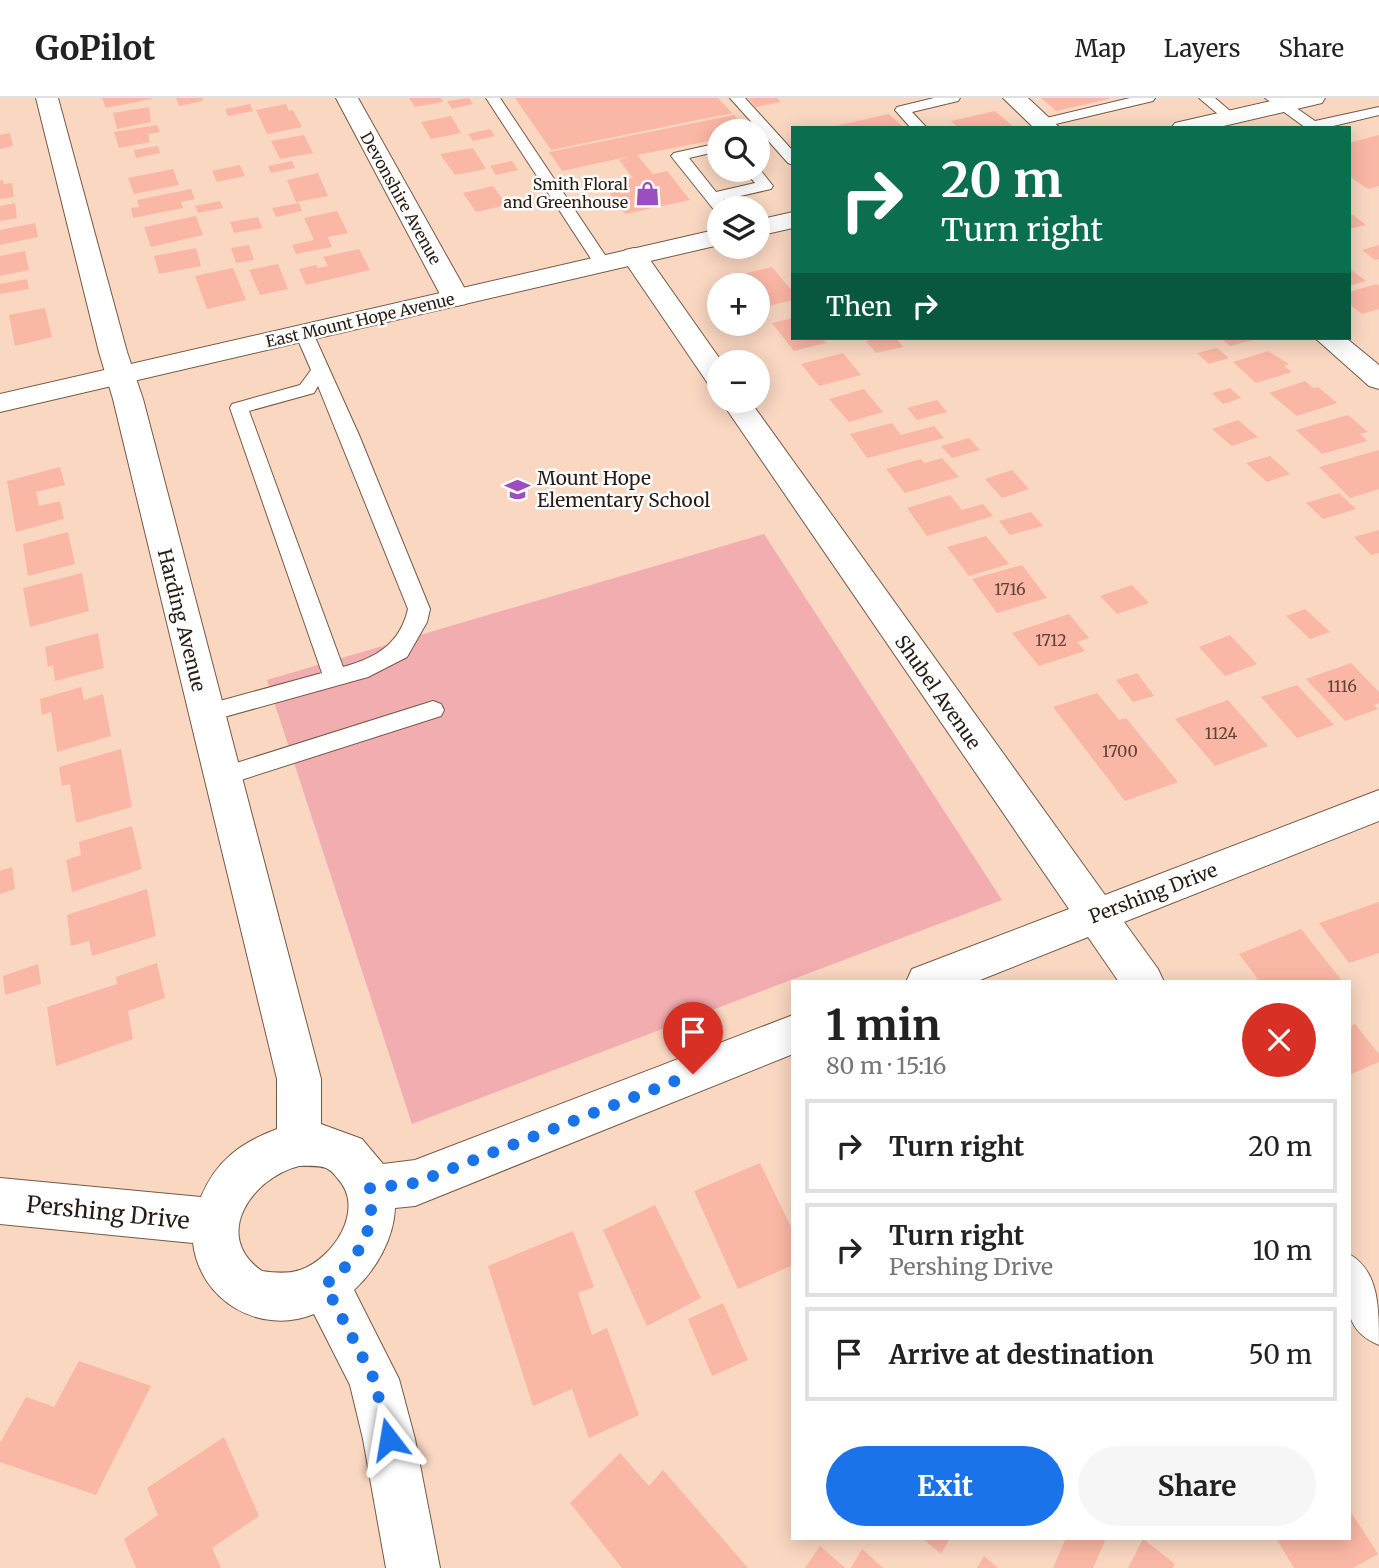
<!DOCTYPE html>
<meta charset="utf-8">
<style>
body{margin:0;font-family:Merriweather,serif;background:#f6f6f6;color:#222;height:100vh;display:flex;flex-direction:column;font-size:26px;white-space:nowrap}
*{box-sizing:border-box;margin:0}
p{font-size:23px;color:#767676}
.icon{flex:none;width:38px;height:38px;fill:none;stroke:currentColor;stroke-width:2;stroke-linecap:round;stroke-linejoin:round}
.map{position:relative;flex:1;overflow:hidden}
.panel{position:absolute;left:791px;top:882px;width:560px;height:560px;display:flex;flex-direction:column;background:#fff;border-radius:0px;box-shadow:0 4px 18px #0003}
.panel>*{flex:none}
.hud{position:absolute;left:791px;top:28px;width:560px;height:214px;border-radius:0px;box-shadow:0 4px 18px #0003;background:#0b6e4f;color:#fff;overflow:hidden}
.tools{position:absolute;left:707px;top:21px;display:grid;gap:14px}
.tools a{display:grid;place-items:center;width:63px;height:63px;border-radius:50%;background:#fff;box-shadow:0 4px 18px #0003;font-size:35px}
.pin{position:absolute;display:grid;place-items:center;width:60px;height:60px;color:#fff;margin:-72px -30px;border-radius:50% 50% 50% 0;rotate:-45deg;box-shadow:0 0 7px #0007}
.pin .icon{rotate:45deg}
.me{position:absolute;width:77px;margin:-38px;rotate:346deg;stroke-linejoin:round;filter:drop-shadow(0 0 5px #0008)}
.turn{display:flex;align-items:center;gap:24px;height:147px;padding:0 35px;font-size:32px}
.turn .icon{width:91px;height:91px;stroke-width:2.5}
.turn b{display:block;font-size:49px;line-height:60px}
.then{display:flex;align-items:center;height:66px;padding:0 35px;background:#0003;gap:14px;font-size:26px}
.round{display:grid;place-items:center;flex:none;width:74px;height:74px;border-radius:37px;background:#f6f6f6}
.head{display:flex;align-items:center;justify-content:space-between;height:119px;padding:0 35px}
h1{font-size:42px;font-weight:700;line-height:52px}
.cta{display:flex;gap:14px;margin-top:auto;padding:14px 35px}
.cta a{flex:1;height:80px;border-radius:42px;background:#1a73e8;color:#fff;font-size:28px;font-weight:700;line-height:80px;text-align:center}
.cta a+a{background:#f6f6f6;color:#222}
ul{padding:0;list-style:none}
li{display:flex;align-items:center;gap:21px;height:94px;margin:0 14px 10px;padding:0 21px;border:4px solid #e0e0e0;border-radius:0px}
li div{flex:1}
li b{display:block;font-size:26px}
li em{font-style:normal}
header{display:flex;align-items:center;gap:42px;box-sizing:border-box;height:98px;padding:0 35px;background:#fff;border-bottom:2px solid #e0e0e0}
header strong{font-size:33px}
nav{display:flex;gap:38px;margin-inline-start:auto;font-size:24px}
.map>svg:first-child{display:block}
.green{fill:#f2adb1}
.building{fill:#fbb7a5}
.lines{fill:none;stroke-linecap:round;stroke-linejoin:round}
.service-casing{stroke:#765a46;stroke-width:2}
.minor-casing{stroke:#765a46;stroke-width:2}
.tertiary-casing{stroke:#765a46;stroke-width:2}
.service{fill:#fff;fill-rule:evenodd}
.minor{fill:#fff;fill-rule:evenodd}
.tertiary{fill:#fff;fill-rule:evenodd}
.route{stroke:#1a73e8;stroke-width:12;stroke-dasharray:0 21.6}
.labels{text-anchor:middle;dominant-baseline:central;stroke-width:5;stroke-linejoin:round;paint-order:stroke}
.far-poi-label{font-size:16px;fill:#281c13;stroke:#fff;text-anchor:end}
.far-street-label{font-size:16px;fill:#281c13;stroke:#fff}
.number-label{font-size:16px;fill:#5d4338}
.poi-label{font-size:19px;fill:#281c13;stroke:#fff;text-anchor:start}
.street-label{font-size:19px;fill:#281c13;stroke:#fff}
.near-street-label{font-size:23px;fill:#281c13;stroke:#fff}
</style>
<header>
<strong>GoPilot</strong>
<nav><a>Map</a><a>Layers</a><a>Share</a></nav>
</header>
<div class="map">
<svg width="1379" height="1470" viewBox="0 0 1379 1470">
<rect width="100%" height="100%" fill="#f9d7c1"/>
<path class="green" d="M764,436L1002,802L412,1026L267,582Z"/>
<path class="building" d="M102,0H152V1L106,10Z
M176,0H202L203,3L179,8Z
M409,0H441L443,4L415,9Z
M469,0L473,6L452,11L447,3Z
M515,0H718L732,15L551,52Z
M748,0H777L781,4L756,9Z
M1041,0H1109V1L1056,13Z
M250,6L253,13L228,18L225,11Z
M286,6L289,13L293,12L302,29L267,36L256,12Z
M149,9L151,24L117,31L113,15Z
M995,13L1015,30H959L951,23Z
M889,16L904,30H830V29Z
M734,17L748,33H719V41L637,57L653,76L667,73L690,102L625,116L604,87L633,80L619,62L627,59L562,73L549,54Z
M451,18L461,35L431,41L421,24Z
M157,27L160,34L148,36L150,44L119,50L114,34Z
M490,31L495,38L473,43L468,36Z
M10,35L13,48L0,51V37Z
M304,37L313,55L280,61L271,43Z
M1379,37V88L1368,91L1349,78V45Z
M158,48L160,55L136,60L134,52Z
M473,50L486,71L455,77L440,56Z
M292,63L295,70L271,75L268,68Z
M512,63L518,72L496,77L490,68Z
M240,67L245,78L217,84L212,73Z
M173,71L179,87L134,96L128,80Z
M318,75L328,98L296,104L287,82Z
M3,82L4,86L12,85L14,99L0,101V83Z
M493,88L507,107L476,114L463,95Z
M191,91L195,101L181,104L183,110L133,120L131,110L139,109L137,102Z
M535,99L540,108L519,112L513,104Z
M220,103L223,110L198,115L195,108Z
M15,105L17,120L0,123V108Z
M299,105L302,113L276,119L272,110Z
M337,113L348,135L328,139L332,149L296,156L292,147L314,142L304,120Z
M1352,116L1366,127L1349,131V117Z
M196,118L203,137L151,149L144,129Z
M258,119L262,130L234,135L230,124Z
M35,125L38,139L0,147V132Z
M249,147L254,162L236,165L231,150Z
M1379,147V161L1375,162L1362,152Z
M196,150L201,168L159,176L154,158Z
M359,151L370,172L306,187L299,171L316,167L318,170L328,168L323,159Z
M25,153L29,172L0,178V158Z
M278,166L288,191L260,197L249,172Z
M772,169L793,194V202L760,210L758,207V187H742L734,178Z
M233,170L246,202L207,211L195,178Z
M1349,170L1366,183L1349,188Z
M27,181L29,191L0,196V186Z
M1377,186L1379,188V211L1362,216L1349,206V194Z
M45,210L52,239L15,248L9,217Z
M793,220V240H822L826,245L794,253L772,225Z
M878,240H896L903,249L876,255L866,243Z
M1221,240H1257V241L1230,248Z
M1217,250L1229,260L1209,266L1197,255Z
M1268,253L1289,266L1284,268L1292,274L1256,285L1233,264Z
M843,255L861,277L819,288L801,266Z
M1305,283L1313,290L1318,289L1337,305L1297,318L1269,295Z
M1230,290L1241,300L1223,306L1212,295Z
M864,291L883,314L849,324L829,301Z
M937,302L947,314L917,322L907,310Z
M1348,317L1368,334L1360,336L1367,343L1322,356L1296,332Z
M1238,322L1258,339L1232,348L1212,331Z
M892,325L901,337L934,328L944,340L867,360L850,336Z
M969,340L980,352L952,360L941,348Z
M1379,352V391L1350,400L1319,369Z
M1270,358L1290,376L1267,384L1246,365Z
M942,360L959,379L905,395L886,371L921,361L925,365Z
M60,369L65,387L36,394L39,408L60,403L64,421L16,434L7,383Z
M1012,372L1029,391L1002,400L985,381Z
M1339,395L1356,411L1323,421L1306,405Z
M950,397L962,412L983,406L993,418L927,438L907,410Z
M1031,414L1043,428L1010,437L999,423Z
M1379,432V455L1371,457L1354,439Z
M68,434L75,466L28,478L23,446Z
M986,438L1009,466L969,478L947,449Z
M1022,467L1047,500L997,515L972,481Z
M82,475L89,513L30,529L23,490Z
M1132,487L1149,505L1117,516L1100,498Z
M1305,511L1330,534L1310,541L1286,518Z
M1069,516L1089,540L1077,544L1085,553L1039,568L1012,535Z
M98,535L104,570L55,583L53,567L48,569L45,549Z
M1230,537L1257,566L1225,578L1199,549Z
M1351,565L1379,594V605L1374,607L1378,611L1345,623L1306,581Z
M1137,575L1154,598L1133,604L1116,582Z
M1297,587L1334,627L1297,640L1261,599Z
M81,589L84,602L103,596L111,638L57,654L51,614L42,617L40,601Z
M1097,595L1119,622L1126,620L1178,684L1125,703L1053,609Z
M1228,602L1268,648L1215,668L1175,621Z
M121,651L132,709L76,725L70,686L62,688L59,669Z
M132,728L142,771L72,794L66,762L81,757L79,744Z
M12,769L15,791L0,796V773Z
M147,791L156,838L92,858L89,843L71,848L67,817Z
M1379,804V855L1349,865L1319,825Z
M1301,831L1343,884H1260L1239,856Z
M157,865L165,900L128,913L133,941L56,968L47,909L117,886L116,879Z
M38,866L41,886L5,897L3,878Z
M1355,926L1379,956V964L1349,977V929Z
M760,1065L793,1133V1167L738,1191L694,1093Z
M655,1107L701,1200L647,1228L603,1132Z
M573,1133L594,1189L578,1195L592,1237L607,1230L639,1317L589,1340L572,1291L533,1308L488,1168Z
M723,1205L748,1262L712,1278L688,1221Z
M79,1263L151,1288L96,1397L0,1364V1345L26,1299L54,1309Z
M224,1339L259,1418L212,1450L221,1470H136L124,1441L158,1417L147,1390Z
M620,1355L649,1388L663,1372L748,1470H622L570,1405Z
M1349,1411L1378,1456L1353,1470H1294L1276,1440H1349Z
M922,1440H950L941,1456Z
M1066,1440H1101L1105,1443L1093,1470H1053Z
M1143,1441L1175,1466L1173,1470H1128Z
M820,1448L845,1470H805Z
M862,1451L883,1470H851Z
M984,1458L998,1470H977Z"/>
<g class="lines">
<defs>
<path id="service" d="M486,0H500L611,166L609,170H597Z
M730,0H745L793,53V67L788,65Z
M934,0H960L958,3L912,14L927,30H911L895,12L897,9Z
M1130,0H1155L1153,3L1043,29L1036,25L1038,22Z
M1199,0H1215L1237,19L1230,23L1225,22Z
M1265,0H1282L1315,23L1379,9V17L1325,30H1306Z
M719,45V53L689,60L716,94L755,85L744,72H758V69L773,88L771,91L723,102L729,110H719V114L715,113L671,58L674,55Z
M304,230L313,235L359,337L430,511L427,524L407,559L368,579L206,624L198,621L195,615L198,609L322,575L230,310L232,306L300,287L311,272L295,235ZM318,288L408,511C400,546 376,560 343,569L249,313L314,295Z
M433,603L441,606L444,612L441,618L222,688L214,686L210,679L214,672Z"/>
<path id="minor" d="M36,0H58L127,254L143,301L321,981V1026L362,1041L383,1066L415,1062L793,917V956L415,1108L395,1110C394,1140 376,1172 354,1192L399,1281L415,1341L440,1470H386L363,1341L350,1287L314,1216C260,1238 200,1203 193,1145L0,1126V1080L201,1099C216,1063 240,1045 277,1031V981L113,301L99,254ZM299,1068C307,1068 318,1067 326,1070C331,1072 335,1077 338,1081C366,1111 333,1161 300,1172C288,1176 275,1175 262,1173C211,1138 252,1080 299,1068Z
M336,0H358L470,200L466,206L456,208L446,206L442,200Z
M1003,0H1028L1060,30H1034Z
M634,150L643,152L722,264H719V290L709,287L621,158L625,152Z
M1315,240H1346L1379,267V291L1369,288Z
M721,303H750L1105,797L1379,692V723L1124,824L1158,871L1164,884H1119L1088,839L975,884H906L912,871L1069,811Z
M1349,1156C1379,1173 1379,1209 1379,1247C1337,1230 1349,1195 1349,1156Z"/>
<path id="tertiary" d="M1284,0H1325L1322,5L1215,30H1171L1175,25Z
M793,114V130L758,138V122Z
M719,131V147L0,314V296Z"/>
</defs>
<use href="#service" class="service-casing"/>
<use href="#minor" class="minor-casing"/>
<use href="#tertiary" class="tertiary-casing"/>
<use href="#service" class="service"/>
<use href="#minor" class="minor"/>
<use href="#tertiary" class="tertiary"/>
</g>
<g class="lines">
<path class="route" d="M389,1341L374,1281L325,1187C359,1160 376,1135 370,1090L415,1085L693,976"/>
</g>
<defs>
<symbol id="shop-bare" viewBox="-9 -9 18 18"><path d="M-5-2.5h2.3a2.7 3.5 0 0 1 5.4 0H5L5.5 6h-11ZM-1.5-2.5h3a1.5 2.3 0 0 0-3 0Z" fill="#9c4dbe" stroke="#fff" stroke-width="2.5" paint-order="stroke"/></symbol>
<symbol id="school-bare" viewBox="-9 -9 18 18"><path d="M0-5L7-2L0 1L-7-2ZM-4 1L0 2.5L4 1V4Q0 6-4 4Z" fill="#9c4dbe" stroke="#fff" stroke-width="2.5" paint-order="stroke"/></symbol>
</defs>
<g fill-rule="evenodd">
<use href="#shop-bare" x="630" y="78" width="35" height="35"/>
<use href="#school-bare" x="500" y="374" width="35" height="35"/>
</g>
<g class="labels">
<g class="far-poi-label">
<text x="628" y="86">Smith Floral<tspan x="628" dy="18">and Greenhouse</tspan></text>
</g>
<g class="far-street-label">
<text transform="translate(401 100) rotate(61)">Devonshire Avenue</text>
<text transform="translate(360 222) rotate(-13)">East Mount Hope Avenue</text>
</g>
<g class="number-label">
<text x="1010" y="491">1716</text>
<text x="1051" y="542">1712</text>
<text x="1342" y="588">1116</text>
<text x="1221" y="635">1124</text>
<text x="1120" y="653">1700</text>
</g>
<g class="poi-label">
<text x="537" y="380">Mount Hope<tspan x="537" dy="22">Elementary School</tspan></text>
</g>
<g class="street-label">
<text transform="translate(182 522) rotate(76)">Harding Avenue</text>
<text transform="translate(938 594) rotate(55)">Shubel Avenue</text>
<text transform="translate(1153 795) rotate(-21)">Pershing Drive</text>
</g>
<g class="near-street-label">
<text transform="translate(108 1114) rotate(6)">Pershing Drive</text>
</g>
</g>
</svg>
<div class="tools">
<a><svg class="icon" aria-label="search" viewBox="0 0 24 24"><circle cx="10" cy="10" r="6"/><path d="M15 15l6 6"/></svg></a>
<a><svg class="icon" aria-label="layers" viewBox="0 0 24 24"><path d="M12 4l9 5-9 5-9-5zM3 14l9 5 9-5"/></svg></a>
<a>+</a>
<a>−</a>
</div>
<div class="pin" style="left:693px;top:976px;background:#d93025"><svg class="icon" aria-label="arrive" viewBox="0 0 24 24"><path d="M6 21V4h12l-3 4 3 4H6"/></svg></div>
<svg class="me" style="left:389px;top:1341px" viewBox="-20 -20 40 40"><path d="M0-17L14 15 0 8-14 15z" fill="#1a73e8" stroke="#fff" stroke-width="4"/></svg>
<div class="hud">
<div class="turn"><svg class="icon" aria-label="right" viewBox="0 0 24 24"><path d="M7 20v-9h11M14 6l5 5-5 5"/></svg><div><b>20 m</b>Turn right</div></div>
<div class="then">Then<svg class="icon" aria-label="right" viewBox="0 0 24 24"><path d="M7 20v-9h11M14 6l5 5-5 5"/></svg></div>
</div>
<section class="panel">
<div class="head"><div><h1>1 min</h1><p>80 m · 15:16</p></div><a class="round" style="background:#d93025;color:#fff"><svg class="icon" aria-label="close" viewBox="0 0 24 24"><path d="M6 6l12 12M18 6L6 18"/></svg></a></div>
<ul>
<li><svg class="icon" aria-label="right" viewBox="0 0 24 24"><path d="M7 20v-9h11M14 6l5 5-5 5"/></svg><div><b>Turn right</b></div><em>20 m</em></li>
<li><svg class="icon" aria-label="right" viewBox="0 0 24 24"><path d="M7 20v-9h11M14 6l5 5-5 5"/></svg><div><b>Turn right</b><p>Pershing Drive</p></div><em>10 m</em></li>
<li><svg class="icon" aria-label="arrive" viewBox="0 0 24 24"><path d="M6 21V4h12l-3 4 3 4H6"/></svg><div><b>Arrive at destination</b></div><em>50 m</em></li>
</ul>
<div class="cta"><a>Exit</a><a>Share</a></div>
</section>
</div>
